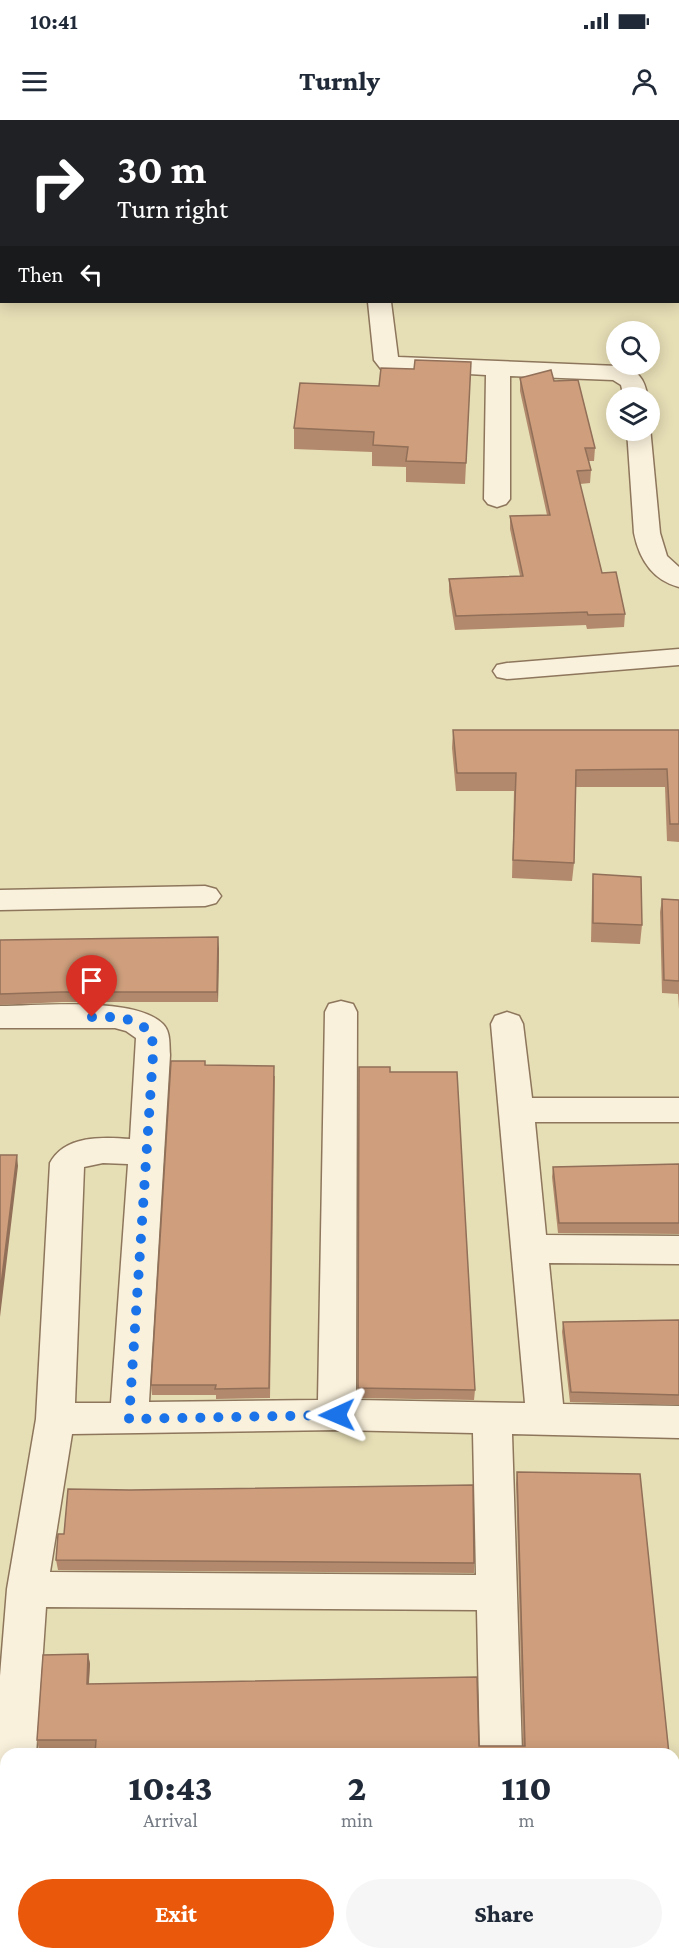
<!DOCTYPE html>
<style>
body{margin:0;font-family:"Crimson Pro",serif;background:#f6f6f7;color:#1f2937;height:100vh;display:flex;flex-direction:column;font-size:22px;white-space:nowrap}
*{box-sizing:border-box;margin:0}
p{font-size:20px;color:#747a83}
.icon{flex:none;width:33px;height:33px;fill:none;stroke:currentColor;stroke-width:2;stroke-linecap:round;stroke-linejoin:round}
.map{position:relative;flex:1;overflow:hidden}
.drawer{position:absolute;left:0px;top:1628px;width:680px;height:212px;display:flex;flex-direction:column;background:#fff;border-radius:18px 18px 0 0;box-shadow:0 3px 15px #0003}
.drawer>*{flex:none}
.guide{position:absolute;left:0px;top:0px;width:680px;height:183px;box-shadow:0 3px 15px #0003;background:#202124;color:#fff;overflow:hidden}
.fabs{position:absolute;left:606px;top:201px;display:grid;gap:12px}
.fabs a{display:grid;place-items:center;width:54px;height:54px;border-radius:50%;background:#fff;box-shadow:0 3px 15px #0003;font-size:30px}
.pin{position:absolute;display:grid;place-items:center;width:51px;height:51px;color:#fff;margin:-62px -26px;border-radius:50% 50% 50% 0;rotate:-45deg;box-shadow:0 0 6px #0007}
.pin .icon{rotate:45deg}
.me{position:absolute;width:66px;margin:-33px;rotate:269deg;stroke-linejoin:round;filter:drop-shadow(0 0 4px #0008)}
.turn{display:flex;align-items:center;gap:21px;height:126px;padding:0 18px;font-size:27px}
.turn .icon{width:78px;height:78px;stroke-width:2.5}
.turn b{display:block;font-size:42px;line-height:51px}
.then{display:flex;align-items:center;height:57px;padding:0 18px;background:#0003;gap:12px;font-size:22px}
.eta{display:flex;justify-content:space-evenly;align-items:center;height:102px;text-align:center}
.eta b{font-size:36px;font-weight:800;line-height:42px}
.button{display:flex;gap:12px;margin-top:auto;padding:12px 18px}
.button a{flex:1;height:69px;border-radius:36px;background:#ea580c;color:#fff;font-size:24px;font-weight:800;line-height:69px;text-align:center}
.button a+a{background:#f6f6f7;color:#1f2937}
.status{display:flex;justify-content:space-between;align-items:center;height:42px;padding:0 30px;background:#fff;direction:ltr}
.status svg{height:16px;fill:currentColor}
header{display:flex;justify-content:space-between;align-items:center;height:78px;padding:0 18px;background:#fff;font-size:27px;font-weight:800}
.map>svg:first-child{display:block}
.farmland{fill:#e6deb5;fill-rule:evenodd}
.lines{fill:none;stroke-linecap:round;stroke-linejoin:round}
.street-casing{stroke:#8d765c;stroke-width:3}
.street{fill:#faf1dc;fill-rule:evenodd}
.wall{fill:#b2896c}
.shaded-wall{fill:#916f58}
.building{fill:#cf9f7d;stroke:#916f58;stroke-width:1.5}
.route{stroke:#1a73e8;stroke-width:10;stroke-dasharray:0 18}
</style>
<div class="status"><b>10:41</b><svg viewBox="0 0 49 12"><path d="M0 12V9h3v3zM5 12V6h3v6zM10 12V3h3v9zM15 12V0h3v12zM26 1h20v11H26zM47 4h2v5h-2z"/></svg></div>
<header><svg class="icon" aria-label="menu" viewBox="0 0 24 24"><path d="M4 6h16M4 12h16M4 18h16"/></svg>Turnly<svg class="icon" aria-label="person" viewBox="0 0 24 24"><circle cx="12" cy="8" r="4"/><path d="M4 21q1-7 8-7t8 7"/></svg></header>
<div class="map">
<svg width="679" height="1838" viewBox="0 0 679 1838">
<rect width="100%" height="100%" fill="#f0e4c8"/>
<path class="farmland" d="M0,0H679V1838H0ZM2,2H678V182H2ZM616,212H650V244H616ZM616,278H650V310H616ZM6,1634H674V1833H6Z"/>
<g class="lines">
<defs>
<path id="street" d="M0,56H2V70H0Z
M368,182H391L398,237L618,246C639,251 644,257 648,278H624L621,265L613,260L510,256V379L506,384L497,387L488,384L484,379L486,255L381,249L374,240Z
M650,307L660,413L667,436L679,447V467C652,460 639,438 634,413L627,310H650Z
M679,529V545L507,559L497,557L493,551L497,545L507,543Z
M205,766L216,769L221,776L216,783L205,786L0,790V770Z
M341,881L353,884L357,892L356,1280L525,1283L491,904L495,896L507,892L519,896L523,904L532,978H679V1002H535L546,1115L679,1116V1144L549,1143L563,1284L679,1286V1318L512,1314L522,1634H480L477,1490L46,1487L36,1634H6V1650L0,1648V1556L7,1469L36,1299L50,1043C65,1015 102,1017 130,1019L136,918L126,911L115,908H0V886C40,886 135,876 163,904C171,912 169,925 170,935L149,1282L318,1280L325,892L329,884ZM103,1043L128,1044L111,1283H75L84,1047ZM337,1310L473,1313L476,1455L50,1452L72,1314Z"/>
</defs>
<use href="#street" class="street-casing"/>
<use href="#street" class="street"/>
</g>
<path class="wall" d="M471,242L465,364L406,362V347L372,346V332L294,329V308L379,266L414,249Z
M520,258L554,261L595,328L594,341H589L591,350L590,363L580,364L602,453L625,494L624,507L587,509L586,505L455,510L449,472V459L520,456L510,409V396L547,395L520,271Z
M453,610H679V722L667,721L665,667H575L574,743L572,761L512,758L514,671H456L452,628Z
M593,754L642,805L640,824L591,822L592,773Z
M662,779L679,780V889L678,874L662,873L660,792Z
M0,820L219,828L218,882H62L0,885Z
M206,945L275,956L270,1278L216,1279V1275H152L151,1265Z
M359,947L390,952L475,1270L474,1280L358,1278Z
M679,1044V1114L558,1113L552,1057L553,1047Z
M679,1200V1285L570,1282L562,1212L563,1202Z
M517,1352L669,1634L96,1630H39L37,1620L88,1534L90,1544L89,1564L479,1626H523L516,1363Z
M56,1440L474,1443V1453L58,1450Z
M0,1729H6V1833H38L0,1834Z"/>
<path class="shaded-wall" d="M218,817L219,828L218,882L217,872Z
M17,1035L18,1046L0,1197V1173Z
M88,1534L90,1544L88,1573L87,1564Z"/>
<path class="building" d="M415,240L471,242L466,343L406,341L408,327L373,325L374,312L294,308L300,263L379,266L381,248L414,249Z
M551,250L554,261L578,260L595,328H585L591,350L577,351L602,453L616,452L625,494L588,495L587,492L456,496L449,459L523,456L510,396L550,395L520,258Z
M453,610H679V704H670L667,649L576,650L574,743L513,740L516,653H457Z
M593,754L641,757L642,805L593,803Z
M662,779L679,780V861L664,860Z
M218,817L217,872H61L0,874V820Z
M171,941H205V945L274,946L269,1268L215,1269L216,1265H151Z
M359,947H390V952H457L475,1270L358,1268Z
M0,1035H17L0,1173Z
M679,1044V1103H559L553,1047Z
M679,1200V1275L571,1272L563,1202Z
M517,1352L640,1354L669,1634H95L96,1620H37L43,1535L88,1534L87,1564L477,1557L479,1626H525Z
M473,1365L474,1443L56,1440L58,1414H64L68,1369L130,1370Z
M674,1672L675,1688H674Z
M0,1729H6V1824L0,1825Z"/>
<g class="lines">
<path class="route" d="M92,897C119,897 130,896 152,913L153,935L129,1299L337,1295"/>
</g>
</svg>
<div class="fabs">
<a><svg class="icon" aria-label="search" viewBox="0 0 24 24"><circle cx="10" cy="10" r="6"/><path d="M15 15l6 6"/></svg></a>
<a><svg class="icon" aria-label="layers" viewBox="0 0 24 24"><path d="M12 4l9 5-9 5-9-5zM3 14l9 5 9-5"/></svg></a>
</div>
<div class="pin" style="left:92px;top:897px;background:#d93025"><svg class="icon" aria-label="arrive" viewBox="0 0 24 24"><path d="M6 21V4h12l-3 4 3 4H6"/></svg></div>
<svg class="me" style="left:337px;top:1295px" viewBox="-20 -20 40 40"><path d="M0-17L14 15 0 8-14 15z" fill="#1a73e8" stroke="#fff" stroke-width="4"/></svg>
<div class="guide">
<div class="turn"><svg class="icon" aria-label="right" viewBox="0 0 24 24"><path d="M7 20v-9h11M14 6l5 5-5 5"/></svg><div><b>30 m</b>Turn right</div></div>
<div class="then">Then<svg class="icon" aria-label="left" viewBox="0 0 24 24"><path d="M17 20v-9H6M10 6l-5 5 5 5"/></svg></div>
</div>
<section class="drawer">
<div class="eta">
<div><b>10:43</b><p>Arrival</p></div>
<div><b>2</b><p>min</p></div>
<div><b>110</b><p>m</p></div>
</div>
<div class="button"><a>Exit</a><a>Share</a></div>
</section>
</div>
